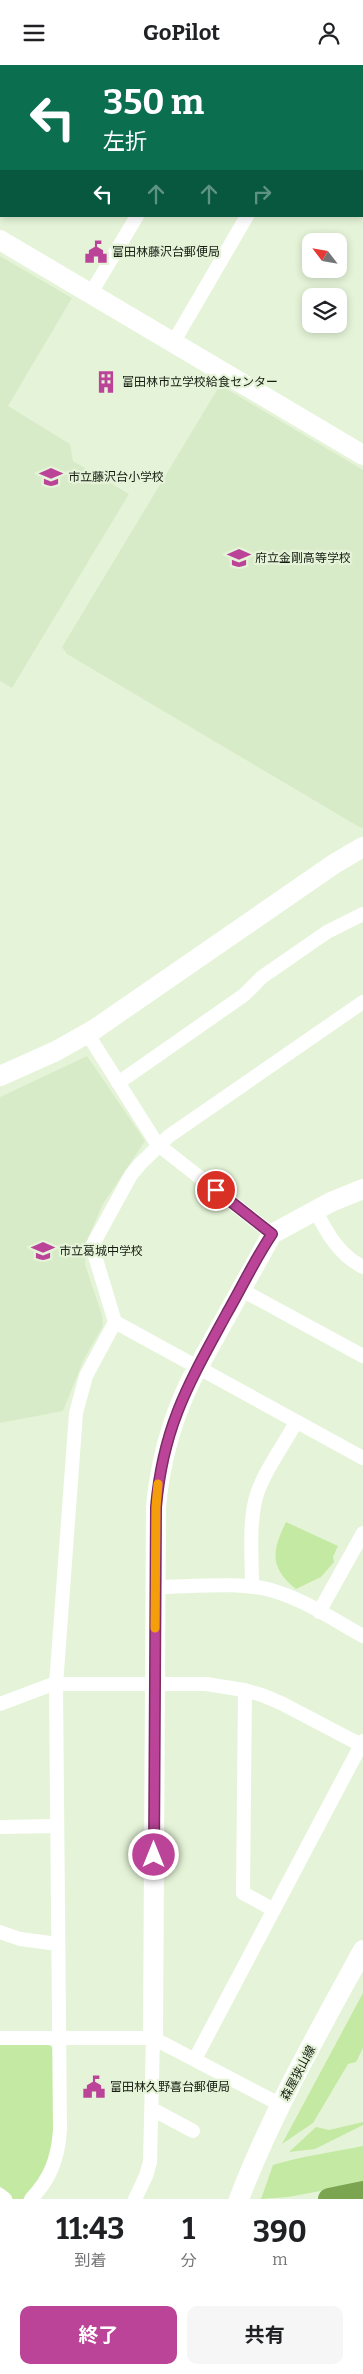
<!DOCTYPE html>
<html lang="ja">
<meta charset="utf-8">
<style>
body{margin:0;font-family:Bitter,"Noto Sans JP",serif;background:#f6f6f6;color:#202124;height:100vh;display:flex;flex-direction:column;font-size:19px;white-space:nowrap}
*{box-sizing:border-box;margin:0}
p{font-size:16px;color:#757577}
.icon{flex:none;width:28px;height:28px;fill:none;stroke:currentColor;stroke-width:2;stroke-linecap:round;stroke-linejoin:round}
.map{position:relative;height:2134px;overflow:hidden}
.drawer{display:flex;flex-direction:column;background:#fff;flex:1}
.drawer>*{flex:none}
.hud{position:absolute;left:0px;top:0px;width:364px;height:152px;box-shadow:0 2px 8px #0003;background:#0b6e4f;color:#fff;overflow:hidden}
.needle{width:32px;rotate:301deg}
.fabs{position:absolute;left:302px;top:168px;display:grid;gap:10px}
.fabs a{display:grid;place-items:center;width:45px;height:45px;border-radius:10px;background:#fff;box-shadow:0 2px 8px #0003;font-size:25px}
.pin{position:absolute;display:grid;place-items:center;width:42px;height:42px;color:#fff;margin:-21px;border:2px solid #fff;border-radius:50%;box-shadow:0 1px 5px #0007}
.me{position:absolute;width:55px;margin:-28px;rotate:0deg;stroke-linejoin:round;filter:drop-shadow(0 0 4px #0008)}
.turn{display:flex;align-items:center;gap:18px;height:105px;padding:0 20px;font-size:22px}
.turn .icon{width:65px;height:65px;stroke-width:2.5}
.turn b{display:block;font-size:35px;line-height:42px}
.lanes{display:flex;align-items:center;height:48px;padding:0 20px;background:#0003;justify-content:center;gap:25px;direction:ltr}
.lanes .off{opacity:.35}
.eta{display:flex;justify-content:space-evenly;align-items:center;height:85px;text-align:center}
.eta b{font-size:30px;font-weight:700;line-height:35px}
.primary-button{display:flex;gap:10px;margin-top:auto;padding:10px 20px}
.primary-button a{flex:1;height:58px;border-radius:10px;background:#b49;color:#fff;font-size:20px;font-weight:700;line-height:58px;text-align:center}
.primary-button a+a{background:#f6f6f6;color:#202124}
header{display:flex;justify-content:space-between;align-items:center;height:65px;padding:0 20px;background:#fff;font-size:22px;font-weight:700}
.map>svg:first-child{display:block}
.built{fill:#d8ebc8}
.green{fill:#c4e9a3}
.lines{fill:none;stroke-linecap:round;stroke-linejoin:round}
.river{stroke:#7ca551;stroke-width:22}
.street{stroke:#fff;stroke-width:14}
.secondary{stroke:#fff;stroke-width:20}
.highway{stroke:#fff;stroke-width:25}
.route-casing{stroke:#7a2c63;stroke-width:12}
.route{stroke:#b49;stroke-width:9}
.slow{stroke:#f59e0b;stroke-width:9}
.labels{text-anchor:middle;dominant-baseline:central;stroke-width:4.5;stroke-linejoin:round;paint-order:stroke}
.poi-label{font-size:12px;fill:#171c13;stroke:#e5f4d8;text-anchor:start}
.street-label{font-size:12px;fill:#171c13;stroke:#e5f4d8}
</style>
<header><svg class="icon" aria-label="menu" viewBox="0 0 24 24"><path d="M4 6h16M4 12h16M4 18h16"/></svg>GoPilot<svg class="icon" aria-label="person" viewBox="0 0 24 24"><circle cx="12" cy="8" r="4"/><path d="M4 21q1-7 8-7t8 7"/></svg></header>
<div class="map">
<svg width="363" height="2134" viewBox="0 0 363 2134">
<rect width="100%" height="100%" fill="#e5f4d8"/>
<path class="built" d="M0,191L72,233L8,341L70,379L73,396L129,429L12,623L0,616Z
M220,320L363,405V762L361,763L67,589L62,582Z
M87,991L145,1076L103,1139L88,1173L85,1199L102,1250L103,1261L84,1294L63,1346L0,1358V1032Z"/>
<path class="green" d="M286,1457L338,1481L333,1492L334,1497L321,1512L296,1524C269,1502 272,1486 286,1457Z
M363,1928V1983L356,1997L348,1999L313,2058L282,2079Z
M0,1979H47L53,1983L54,2079L40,2117L23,2134H13L0,2121Z
M363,2057V2060L315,2084L289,2087L316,2062L329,2065Z
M363,2081V2118L288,2132L261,2134L273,2100C303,2091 333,2087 363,2081Z"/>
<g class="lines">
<path class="river" d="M329,2134L363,2127"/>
<path class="street" d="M91,228L137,151
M173,278L247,151
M363,937L169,1071L140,1099L131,1110L92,1181L115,1257L363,1393
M87,968L157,1079L272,1169
M118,1018L244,930L262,912L327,867L363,849
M315,1145C327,1168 339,1190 363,1202
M240,1224L363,1291
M155,1522C190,1522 242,1516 274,1526C305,1535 334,1555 363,1571
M252,1522C252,1494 249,1463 255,1436C262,1408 283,1382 296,1357
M319,1547L363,1468
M245,1625L243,1828L274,1845
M0,1639L53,1619H206L244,1625L262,1630L281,1638L363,1681
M0,1762L57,1761
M0,1867L20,1874L58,1879
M0,1973H153L281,2040
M195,1994L363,1676
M152,2044L193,2066
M0,2130L5,2134
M31,2134C51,2113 58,2093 60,2065L56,1620L76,1348L86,1311L115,1257
M135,2134L146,2111L150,2097L153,1973"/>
<path class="secondary" d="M10,1V0
M0,17L1,15
M0,175L363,390
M0,1011L56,986L95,964L334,799L363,782
M153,1973L156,1442C160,1397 171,1356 191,1315L272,1169L331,1137L363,1124
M239,2134C272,2048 319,1966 363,1885"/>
<path class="highway" d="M162,0L174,1
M313,0L325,1
M362,20H363"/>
</g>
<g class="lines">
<defs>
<path id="route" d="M154,1790L156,1442C163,1361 189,1318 227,1248C242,1222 255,1194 272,1169L216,1125"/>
</defs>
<use href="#route" class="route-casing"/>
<use href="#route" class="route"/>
<path class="slow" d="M155,1563L156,1442L158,1419"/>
</g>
<defs>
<symbol id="civic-bare" viewBox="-9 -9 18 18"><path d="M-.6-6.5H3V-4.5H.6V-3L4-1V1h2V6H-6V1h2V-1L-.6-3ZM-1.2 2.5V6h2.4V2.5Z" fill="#b49" stroke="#e5f4d8" stroke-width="2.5" paint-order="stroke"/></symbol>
<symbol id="building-bare" viewBox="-9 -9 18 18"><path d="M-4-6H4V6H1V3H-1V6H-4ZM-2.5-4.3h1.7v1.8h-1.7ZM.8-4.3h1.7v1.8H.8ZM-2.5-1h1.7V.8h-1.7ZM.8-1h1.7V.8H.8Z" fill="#b49" stroke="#e5f4d8" stroke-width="2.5" paint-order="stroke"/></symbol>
<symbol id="school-bare" viewBox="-9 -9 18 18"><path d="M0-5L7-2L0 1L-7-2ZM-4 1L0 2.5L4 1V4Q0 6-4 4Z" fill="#b49" stroke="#e5f4d8" stroke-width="2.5" paint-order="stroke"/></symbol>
</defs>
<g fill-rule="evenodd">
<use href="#civic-bare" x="80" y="171" width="32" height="32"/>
<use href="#building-bare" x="90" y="301" width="32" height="32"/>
<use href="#school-bare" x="35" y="396" width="32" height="32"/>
<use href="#school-bare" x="223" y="477" width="32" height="32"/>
<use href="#school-bare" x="27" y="1170" width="32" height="32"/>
<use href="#civic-bare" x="78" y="2006" width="32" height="32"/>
</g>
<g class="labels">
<g class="poi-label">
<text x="112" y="187">富田林藤沢台郵便局</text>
<text x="122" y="317">富田林市立学校給食センター</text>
<text x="68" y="412">市立藤沢台小学校</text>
<text x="255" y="493">府立金剛高等学校</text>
<text x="59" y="1186">市立葛城中学校</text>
<text x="110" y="2022">富田林久野喜台郵便局</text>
</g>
<g class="street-label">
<text transform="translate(298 2008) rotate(-62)">森屋狭山線</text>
</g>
</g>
</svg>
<div class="fabs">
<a><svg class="needle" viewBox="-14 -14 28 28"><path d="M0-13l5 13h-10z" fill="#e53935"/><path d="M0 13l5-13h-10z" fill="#757577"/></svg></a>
<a><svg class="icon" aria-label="layers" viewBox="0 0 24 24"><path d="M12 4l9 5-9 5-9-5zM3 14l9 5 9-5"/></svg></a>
</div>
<div class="pin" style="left:216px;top:1125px;background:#d93025"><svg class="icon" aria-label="arrive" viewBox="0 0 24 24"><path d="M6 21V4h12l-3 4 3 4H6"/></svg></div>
<svg class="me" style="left:154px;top:1790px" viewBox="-20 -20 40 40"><circle r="17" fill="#b49" stroke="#fff" stroke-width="3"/><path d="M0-11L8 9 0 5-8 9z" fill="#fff"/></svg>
<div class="hud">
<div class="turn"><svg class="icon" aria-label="left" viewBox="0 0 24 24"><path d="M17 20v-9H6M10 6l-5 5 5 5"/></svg><div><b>350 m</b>左折</div></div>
<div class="lanes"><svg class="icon" aria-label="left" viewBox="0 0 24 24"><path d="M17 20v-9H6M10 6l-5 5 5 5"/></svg><svg class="icon off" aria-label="ahead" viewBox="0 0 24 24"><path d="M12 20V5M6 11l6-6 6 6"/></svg><svg class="icon off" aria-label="ahead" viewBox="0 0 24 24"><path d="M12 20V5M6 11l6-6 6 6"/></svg><svg class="icon off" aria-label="right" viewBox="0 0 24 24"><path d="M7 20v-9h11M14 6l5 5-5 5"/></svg></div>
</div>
</div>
<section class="drawer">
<div class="eta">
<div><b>11:43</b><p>到着</p></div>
<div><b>1</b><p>分</p></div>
<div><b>390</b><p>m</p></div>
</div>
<div class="primary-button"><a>終了</a><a>共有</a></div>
</section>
